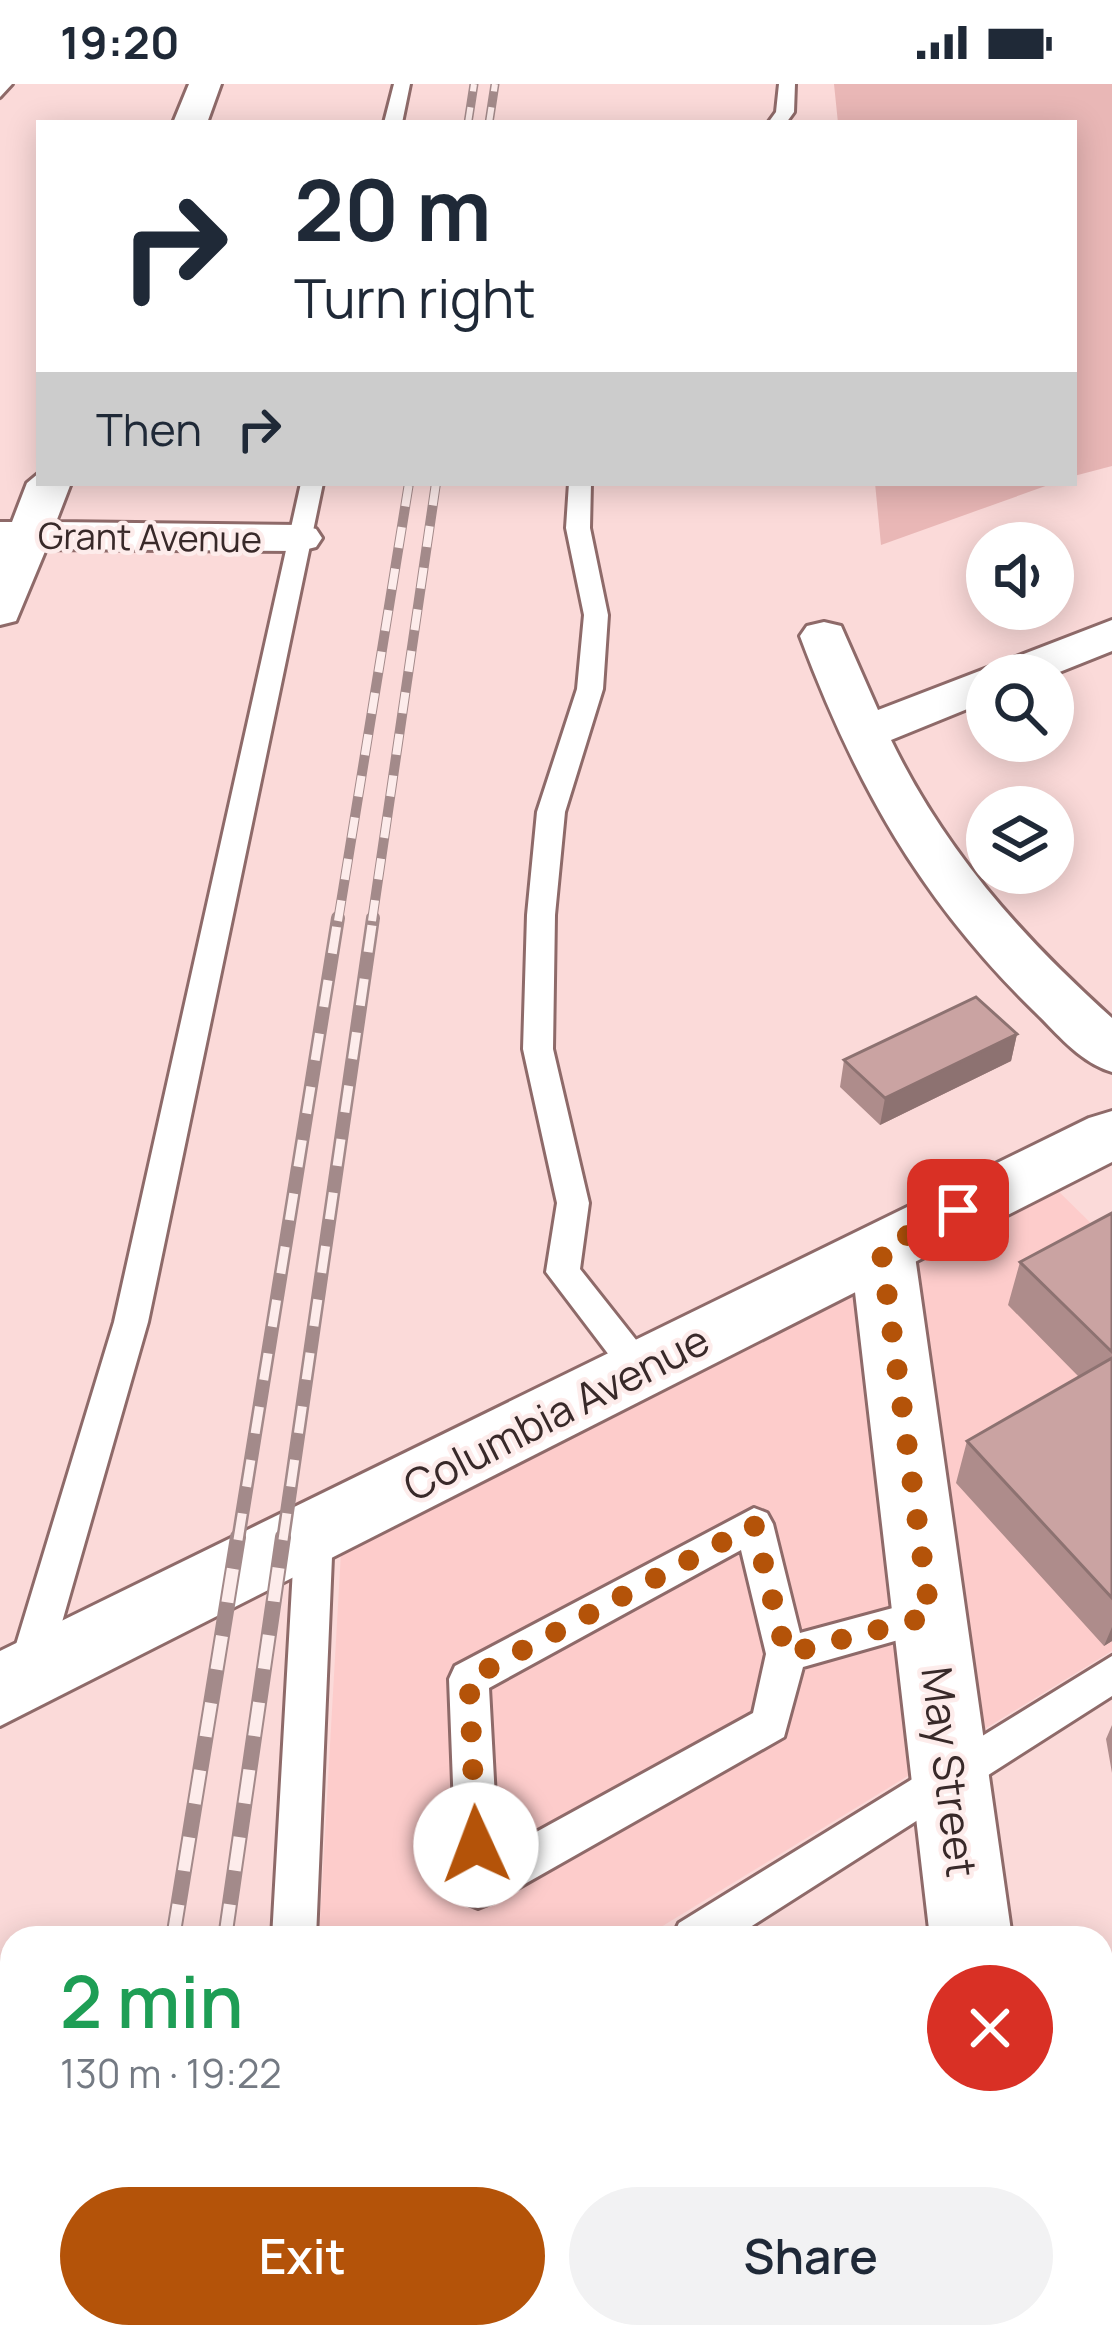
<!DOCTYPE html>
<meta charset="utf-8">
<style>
body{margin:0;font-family:Manrope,sans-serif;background:#f2f2f3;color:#1f2937;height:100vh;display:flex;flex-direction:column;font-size:45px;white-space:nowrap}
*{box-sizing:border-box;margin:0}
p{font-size:39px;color:#747a83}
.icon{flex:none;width:66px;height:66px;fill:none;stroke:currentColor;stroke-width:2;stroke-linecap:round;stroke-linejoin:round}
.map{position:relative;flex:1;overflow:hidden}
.drawer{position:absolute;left:0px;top:1842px;width:1113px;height:423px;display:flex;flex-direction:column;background:#fff;border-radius:36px 36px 0 0;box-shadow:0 6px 30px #0003}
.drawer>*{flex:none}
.top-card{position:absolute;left:36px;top:36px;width:1041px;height:366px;border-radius:0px;box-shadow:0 6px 30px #0003;background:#fff;color:#1f2937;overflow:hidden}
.controls{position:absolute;left:966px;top:438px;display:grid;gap:24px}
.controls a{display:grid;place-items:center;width:108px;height:108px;border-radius:50%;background:#fff;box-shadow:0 6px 30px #0003;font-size:60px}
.pin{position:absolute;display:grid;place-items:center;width:102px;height:102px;color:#fff;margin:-51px;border-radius:24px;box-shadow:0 6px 18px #0006}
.me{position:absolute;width:132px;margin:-66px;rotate:358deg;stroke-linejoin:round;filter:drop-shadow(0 0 9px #0008)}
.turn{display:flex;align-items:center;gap:42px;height:252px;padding:0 60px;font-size:54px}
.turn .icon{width:156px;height:156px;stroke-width:2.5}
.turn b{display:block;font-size:84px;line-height:102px}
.then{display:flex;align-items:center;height:114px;padding:0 60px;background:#0003;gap:24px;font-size:45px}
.round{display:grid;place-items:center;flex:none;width:126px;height:126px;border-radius:63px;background:#f2f2f3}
.head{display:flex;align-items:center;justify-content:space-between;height:204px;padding:0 60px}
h1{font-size:72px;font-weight:600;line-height:90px;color:#1e9e55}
.action{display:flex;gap:24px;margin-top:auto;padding:24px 60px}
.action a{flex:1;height:138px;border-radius:72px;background:#b45309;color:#fff;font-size:48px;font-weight:600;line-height:138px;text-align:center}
.action a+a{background:#f2f2f3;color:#1f2937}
.status{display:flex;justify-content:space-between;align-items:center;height:84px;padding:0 60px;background:#fff;direction:ltr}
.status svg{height:33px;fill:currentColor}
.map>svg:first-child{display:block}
.built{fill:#fdcccb}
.green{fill:#e9b7b6}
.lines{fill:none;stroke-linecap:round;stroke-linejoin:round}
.service-casing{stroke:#8e6a69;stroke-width:6}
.minor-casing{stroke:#8e6a69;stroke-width:6}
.tertiary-casing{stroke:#8e6a69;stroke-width:6}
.service{fill:#fff;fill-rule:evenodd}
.minor{fill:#fff;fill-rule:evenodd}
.tertiary{fill:#fff;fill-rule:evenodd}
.rail-far3-casing{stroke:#a38a8a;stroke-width:9}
.rail-far2-casing{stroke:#a38a8a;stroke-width:10}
.rail-far1-casing{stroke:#a38a8a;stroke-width:14}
.rail-casing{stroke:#a38a8a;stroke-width:16}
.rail-far3{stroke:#fdeceb;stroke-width:6;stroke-dasharray:16;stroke-linecap:butt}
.rail-far2{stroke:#fdeceb;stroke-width:8;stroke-dasharray:21;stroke-linecap:butt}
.rail-far1{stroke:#fdeceb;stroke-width:9;stroke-dasharray:27;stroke-linecap:butt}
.rail{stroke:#fdeceb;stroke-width:12;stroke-dasharray:34;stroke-linecap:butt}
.wall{fill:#ae8c8b}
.shaded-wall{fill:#8d7271}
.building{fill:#caa3a2;stroke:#8d7271;stroke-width:3}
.route{stroke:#b45309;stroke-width:21;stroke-dasharray:0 37.8}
.labels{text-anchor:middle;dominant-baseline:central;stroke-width:9;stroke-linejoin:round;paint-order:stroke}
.far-street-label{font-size:36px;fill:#382929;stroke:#fdeceb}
.street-label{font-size:42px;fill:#382929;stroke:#fdeceb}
</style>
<div class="status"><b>19:20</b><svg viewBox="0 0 49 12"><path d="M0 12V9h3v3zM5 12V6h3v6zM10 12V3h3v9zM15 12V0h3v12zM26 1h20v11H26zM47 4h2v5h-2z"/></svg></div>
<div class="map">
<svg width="1112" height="2263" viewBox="0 0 1112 2263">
<rect width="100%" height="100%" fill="#fbdad9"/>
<path class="built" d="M1048,1097L1112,1160V1567L643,1854H319L342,1451Z"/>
<path class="green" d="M834,0H1112V382L1074,392V39H838Z
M875,399H1054L881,461Z"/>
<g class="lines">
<defs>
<path id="service" d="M0,0H12L0,13Z
M394,0H410L402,39H384Z
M779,0H795L794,28L786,39H768L776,28Z
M301,399H323L148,1238L48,1587L42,1600L28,1605L14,1600L8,1587L114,1238Z
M569,399H591L590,444L608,531L603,605L565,728L555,831L553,965L589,1119L580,1185L652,1276L658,1286L652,1296L640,1300L628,1296L546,1188L557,1119L523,965L527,831L537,728L577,605L584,531L566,444Z
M754,1424L767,1429L773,1440L800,1549L930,1514L944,1519L949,1531L944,1543L803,1583L784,1653L493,1818L478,1824L463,1818L457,1803L449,1595L455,1582ZM741,1466L766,1570L753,1629L498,1769L489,1604Z
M314,1433L327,1438L333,1449L316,1854H272L295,1449L301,1438Z
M1112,1572V1612L733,1854H672L679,1839Z
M316,2253H366L365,2263H315Z"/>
<path id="minor" d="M189,0H221L207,39H173Z
M39,389V399H71L56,438L300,441L316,445L322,454L316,463L300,467L46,465L16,537L0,541V438H12L27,399Z
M1112,536V567L1052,591H987V617L891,656C945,767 1021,852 1112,934V988C1079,978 1057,949 1033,926C919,814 855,699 800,552L807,542L824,538L841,542L878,626Z
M882,1141L905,1148L914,1165L1012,1854H930L850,1165L859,1148Z
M971,2253H1065L1066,2263H972Z"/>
<path id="tertiary" d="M1112,1027V1078L0,1642V1567L1089,1034Z"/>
</defs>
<use href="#service" class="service-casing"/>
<use href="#minor" class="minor-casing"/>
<use href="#tertiary" class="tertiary-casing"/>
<use href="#service" class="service"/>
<use href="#minor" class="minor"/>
<use href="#tertiary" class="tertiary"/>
<defs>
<path id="rail-far3" d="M468,39L474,0
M489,39L495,0"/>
<path id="rail-far2" d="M338,837L409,399
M372,837L436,399"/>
<path id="rail-far1" d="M238,1456L338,834
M283,1456L373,834"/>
<path id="rail" d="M173,1854L238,1453
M225,1854L283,1453
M109,2263L110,2253
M168,2263L169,2253"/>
</defs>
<use href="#rail-far3" class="rail-far3-casing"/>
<use href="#rail-far2" class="rail-far2-casing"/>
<use href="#rail-far1" class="rail-far1-casing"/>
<use href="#rail" class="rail-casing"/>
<use href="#rail-far3" class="rail-far3"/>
<use href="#rail-far2" class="rail-far2"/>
<use href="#rail-far1" class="rail-far1"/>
<use href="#rail" class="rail"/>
</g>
<path class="wall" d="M1017,950L1011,977L880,1041L840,1003L844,976Z
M1112,1129V1557L1104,1562L956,1399L967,1357L1079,1293L1008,1221L1020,1178Z
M1112,1641V1689L1106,1655Z"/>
<path class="shaded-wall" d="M1017,950L1011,977L880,1041L885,1014Z
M1112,1543V1557L1104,1562Z"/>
<path class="building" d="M976,913L1017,950L885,1014L844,976Z
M1112,1129V1268L1020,1178Z
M1112,1274V1514L967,1357Z"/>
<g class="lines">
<path class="route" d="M476,1761L469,1595L754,1441L786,1570L930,1532L881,1165L958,1126"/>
</g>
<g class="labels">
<g class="far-street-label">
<text transform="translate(150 453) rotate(1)">Grant Avenue</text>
</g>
<g class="street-label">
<text transform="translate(556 1328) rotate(-27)">Columbia Avenue</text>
<text transform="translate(950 1688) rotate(83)">May Street</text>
</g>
</g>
</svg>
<div class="controls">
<a><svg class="icon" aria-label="sound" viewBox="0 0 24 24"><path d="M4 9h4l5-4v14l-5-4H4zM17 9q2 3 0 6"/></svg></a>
<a><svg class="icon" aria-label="search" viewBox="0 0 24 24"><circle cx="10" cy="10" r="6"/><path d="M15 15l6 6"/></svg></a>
<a><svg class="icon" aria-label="layers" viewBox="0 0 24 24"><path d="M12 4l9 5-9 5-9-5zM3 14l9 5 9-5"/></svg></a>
</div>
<div class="pin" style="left:958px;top:1126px;background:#d93025"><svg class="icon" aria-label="arrive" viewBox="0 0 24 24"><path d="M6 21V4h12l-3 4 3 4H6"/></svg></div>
<svg class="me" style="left:476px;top:1761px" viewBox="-20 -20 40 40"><circle r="19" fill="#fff"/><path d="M0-13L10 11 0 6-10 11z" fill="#b45309"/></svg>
<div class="top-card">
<div class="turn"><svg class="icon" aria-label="right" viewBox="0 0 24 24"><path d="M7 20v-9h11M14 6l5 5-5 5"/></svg><div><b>20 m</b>Turn right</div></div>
<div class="then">Then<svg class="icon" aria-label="right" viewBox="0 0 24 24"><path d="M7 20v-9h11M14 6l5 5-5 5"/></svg></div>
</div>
<section class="drawer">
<div class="head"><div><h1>2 min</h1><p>130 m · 19:22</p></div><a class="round" style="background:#d93025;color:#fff"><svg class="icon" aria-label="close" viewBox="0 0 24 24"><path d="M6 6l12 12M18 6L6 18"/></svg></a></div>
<div class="action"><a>Exit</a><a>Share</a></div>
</section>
</div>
